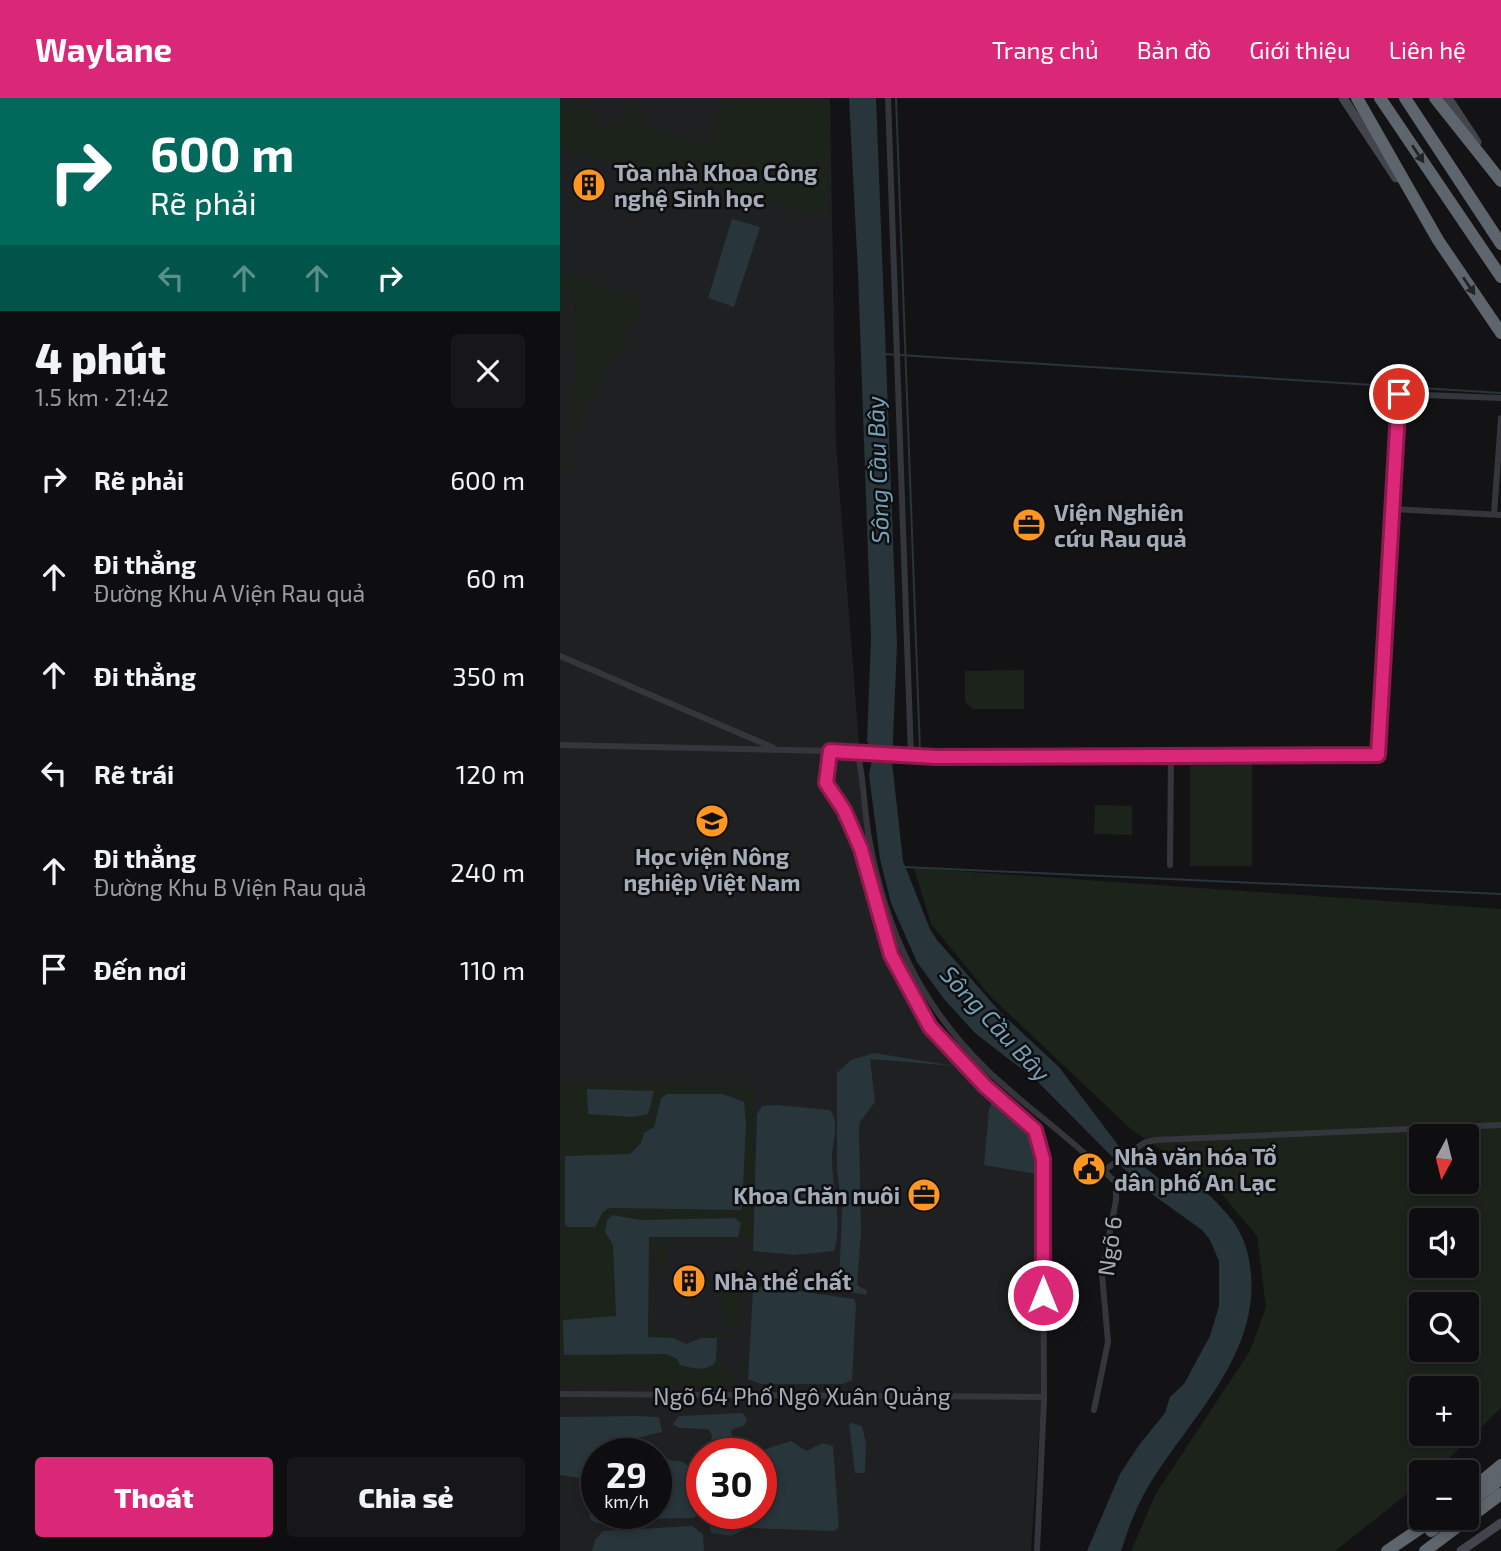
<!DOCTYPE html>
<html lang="vi">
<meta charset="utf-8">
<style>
body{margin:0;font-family:"Exo 2",sans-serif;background:#171719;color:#f1f3f6;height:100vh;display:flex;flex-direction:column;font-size:26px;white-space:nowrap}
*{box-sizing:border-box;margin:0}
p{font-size:23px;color:#9b9c9f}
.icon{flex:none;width:38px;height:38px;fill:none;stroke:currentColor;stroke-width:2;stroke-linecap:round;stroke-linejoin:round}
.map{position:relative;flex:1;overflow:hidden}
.panel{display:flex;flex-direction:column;background:#0e0e10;width:560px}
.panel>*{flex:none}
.top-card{background:#00695c;color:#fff;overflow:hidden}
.needle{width:46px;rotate:187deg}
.buttons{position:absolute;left:849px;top:1026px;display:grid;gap:14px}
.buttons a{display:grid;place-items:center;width:70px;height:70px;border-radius:7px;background:#0e0e10;box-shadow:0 4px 10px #0003,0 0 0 2px #2e2e30;font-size:35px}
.speed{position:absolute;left:21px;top:1340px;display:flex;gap:14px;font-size:35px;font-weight:700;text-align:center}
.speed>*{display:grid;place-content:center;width:91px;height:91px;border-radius:50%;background:#0e0e10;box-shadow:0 4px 10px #0003,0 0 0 2px #2e2e30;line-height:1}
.speed small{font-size:18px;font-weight:400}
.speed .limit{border:10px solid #d22;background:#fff;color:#111}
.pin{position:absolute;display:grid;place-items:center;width:60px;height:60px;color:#fff;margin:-30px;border:4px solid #fff;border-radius:50%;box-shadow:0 2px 7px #0007}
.me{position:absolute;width:77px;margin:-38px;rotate:0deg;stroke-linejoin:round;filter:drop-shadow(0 0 5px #0008)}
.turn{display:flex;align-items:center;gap:24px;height:147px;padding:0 35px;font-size:32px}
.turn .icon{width:91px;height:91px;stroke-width:2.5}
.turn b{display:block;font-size:49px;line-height:60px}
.lanes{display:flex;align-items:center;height:66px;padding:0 35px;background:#0003;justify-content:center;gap:35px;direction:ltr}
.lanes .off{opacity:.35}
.round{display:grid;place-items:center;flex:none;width:74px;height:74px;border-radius:7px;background:#171719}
.summary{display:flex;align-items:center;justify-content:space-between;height:119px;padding:0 35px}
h1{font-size:42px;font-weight:800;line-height:52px}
.action{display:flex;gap:14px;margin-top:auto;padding:14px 35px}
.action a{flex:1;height:80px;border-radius:7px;background:#db2777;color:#fff;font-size:28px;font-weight:800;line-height:80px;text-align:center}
.action a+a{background:#171719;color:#f1f3f6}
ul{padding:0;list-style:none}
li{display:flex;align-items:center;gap:21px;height:98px;padding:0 35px}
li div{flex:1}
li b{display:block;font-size:26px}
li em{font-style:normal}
header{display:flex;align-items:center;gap:42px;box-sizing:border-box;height:98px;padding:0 35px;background:#db2777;color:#fff}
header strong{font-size:33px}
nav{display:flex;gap:38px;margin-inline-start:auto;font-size:24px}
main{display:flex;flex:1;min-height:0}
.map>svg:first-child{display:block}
.built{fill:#1f2022;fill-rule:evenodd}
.green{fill:#1b231b;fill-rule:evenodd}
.water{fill:#28353a}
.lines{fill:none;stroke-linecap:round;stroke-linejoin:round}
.stream{stroke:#28353a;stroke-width:2}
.street{stroke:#34363b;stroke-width:6}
.secondary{stroke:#42454b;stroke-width:9}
.highway{stroke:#5f656c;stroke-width:12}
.oneway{fill:#222427}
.route-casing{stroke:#8e194d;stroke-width:18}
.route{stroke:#db2777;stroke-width:12}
.labels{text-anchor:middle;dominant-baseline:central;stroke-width:5;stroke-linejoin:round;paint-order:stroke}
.poi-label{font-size:23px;font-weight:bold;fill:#a3acb7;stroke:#0e0e10;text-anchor:start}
.street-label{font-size:23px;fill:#a3acb7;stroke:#0e0e10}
.water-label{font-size:24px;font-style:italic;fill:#77a1b6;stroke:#0e0e10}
</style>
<header>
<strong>Waylane</strong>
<nav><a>Trang chủ</a><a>Bản đồ</a><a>Giới thiệu</a><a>Liên hệ</a></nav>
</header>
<main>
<section class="panel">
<div class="top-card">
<div class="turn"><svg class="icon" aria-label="right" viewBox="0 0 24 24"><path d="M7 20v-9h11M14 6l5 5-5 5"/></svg><div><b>600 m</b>Rẽ phải</div></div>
<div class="lanes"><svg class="icon off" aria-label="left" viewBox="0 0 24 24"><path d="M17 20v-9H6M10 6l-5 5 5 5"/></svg><svg class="icon off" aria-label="ahead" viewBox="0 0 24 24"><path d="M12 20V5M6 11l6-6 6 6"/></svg><svg class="icon off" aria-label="ahead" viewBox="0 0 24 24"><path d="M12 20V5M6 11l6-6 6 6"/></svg><svg class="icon" aria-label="right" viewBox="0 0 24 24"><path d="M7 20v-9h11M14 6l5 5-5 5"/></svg></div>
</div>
<div class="summary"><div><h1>4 phút</h1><p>1.5 km · 21:42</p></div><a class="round"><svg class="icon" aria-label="close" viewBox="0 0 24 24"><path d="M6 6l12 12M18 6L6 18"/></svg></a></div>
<ul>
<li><svg class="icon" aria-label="right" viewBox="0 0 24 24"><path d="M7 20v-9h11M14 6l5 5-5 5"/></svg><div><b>Rẽ phải</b></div><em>600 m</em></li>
<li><svg class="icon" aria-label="ahead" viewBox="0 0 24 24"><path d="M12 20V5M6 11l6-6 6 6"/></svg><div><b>Đi thẳng</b><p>Đường Khu A Viện Rau quả</p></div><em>60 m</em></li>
<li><svg class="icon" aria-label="ahead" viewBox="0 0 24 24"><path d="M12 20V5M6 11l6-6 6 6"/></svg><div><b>Đi thẳng</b></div><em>350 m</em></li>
<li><svg class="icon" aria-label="left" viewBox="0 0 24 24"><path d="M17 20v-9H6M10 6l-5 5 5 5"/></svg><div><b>Rẽ trái</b></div><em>120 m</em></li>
<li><svg class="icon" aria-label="ahead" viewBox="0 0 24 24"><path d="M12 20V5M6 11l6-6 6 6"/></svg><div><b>Đi thẳng</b><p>Đường Khu B Viện Rau quả</p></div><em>240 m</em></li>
<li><svg class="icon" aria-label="arrive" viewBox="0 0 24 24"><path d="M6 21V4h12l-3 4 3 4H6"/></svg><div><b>Đến nơi</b></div><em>110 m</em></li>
</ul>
<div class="action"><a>Thoát</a><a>Chia sẻ</a></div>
</section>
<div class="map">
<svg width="941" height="1453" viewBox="0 0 941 1453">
<rect width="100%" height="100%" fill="#131315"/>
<path class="built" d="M0,0H270L276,347L310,789L328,857L369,931L426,993L474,1036L481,1059V1305L471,1453H0ZM37,1356H96V1416H37ZM142,1356H201V1416H142Z"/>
<path class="green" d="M162,0H270L268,120L0,51V5L30,14L43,31L57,27L72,10L85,12L81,29L148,48Z
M0,174L86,203L15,333L14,372L0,371V367H11L16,195L4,194L0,263V191H19L0,189Z
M464,572V611H413L405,604V573Z
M630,664L692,665V768H630Z
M535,707L572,708V737L534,736Z
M354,770L941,811V1310L875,1374H861V1385L775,1453H571L595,1397L690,1253L706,1209L697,1138L652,1085L573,1033L430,898L371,826ZM861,1038H906V1083H861ZM861,1122H906V1167H861ZM861,1206H906V1251H861ZM861,1290H906V1335H861Z
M0,986L194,988L192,1142H102L92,1151V1234L110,1236L126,1246L137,1244L144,1236H178V1240H157V1257L175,1283L173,1288H0Z
M102,1147H154L155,1180L152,1149H106L105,1180L97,1165V1153Z
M183,1149L185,1153L179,1227L165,1230L162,1227V1199L166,1195H177Z"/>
<path class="water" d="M289,0H316L337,547L332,664L343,763L370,831L377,842L441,915L499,969L561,1051L601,1082C636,1082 645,1091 668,1117C683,1134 689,1154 691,1176C698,1260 628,1322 588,1389C576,1409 568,1431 561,1453H527L560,1376L579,1347L605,1315L610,1299L624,1286L650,1238L659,1208V1163L650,1142L642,1132L582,1089L476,982L415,935L384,901L357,864L331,805L320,761L309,677L313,655L307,643L311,540L298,175Z
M172,121L200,129L174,209L148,200Z
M314,955L395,968L310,961L315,1004L300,1024L299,1030L301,1135L297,1187L307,1193L306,1197L279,1192L282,1109L277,1073V975L291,962Z
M27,991L94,993L88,1016L73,1019L28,1016Z
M107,996H163L184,1004L186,1025L182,1112L49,1110L43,1114L35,1129H8L5,1126V1058L70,1056L81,1045L84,1035L94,1029L101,1000Z
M432,1004C456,1014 488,1049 476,1076L424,1067L429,1011Z
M217,1007L270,1012C280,1022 272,1046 272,1060C272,1089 283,1125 274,1153L235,1157L193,1153L197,1016L202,1008Z
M52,1117L80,1122L175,1120L181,1125L178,1139H89L88,1239L113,1240L126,1246L141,1240H157L156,1263C147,1275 133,1270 120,1267L117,1261L106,1256L4,1257L3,1222L56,1218L53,1147L45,1134L47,1122Z
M203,1188L294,1201L296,1206L292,1282L283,1286H201L188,1281L193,1192Z
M182,1315L187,1320L185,1327L171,1332L175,1356H150L152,1337L148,1331L119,1330L113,1326L119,1318Z
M75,1318L99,1319L102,1334L77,1340V1356H37V1416H96V1360L123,1364L139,1376L140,1413L134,1420L77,1421L61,1428L36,1425L30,1421L25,1381L0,1377V1319Z
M291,1325L302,1328L306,1345L305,1375H295L289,1326Z
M231,1343L246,1353L263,1345L273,1348L279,1428L275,1433L191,1430V1416H201L200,1353Z
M149,1416H186V1431L171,1438L151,1435Z
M132,1428L143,1436L144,1453H32L35,1442L43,1433Z"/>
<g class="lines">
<path class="stream" d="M336,0L360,653
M324,256L941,295
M344,769L941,796"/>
<path class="street" d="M328,0L351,659
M833,411L941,417
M934,416L941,320
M0,558L214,650
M0,647L270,653L376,659L818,657L839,296L941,300
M270,653L266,685L284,711L301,751L331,857L371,929L425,988L475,1032L483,1061L484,1302L477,1453
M298,656C304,684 304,712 309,740C326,833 360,907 428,973C469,1012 517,1044 556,1085V1102L542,1176L548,1244L534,1312
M610,767L611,658
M543,1073L584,1045L595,1042L941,1027
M0,1296L484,1299"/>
<path class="secondary" d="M783,0L836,80
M888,0L917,44
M901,1453L941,1425"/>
<path class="highway" d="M797,0L878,142L941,235
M820,0L941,179
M845,0L941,146
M875,0L941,83
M906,1396L941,1367
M906,1407L941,1381
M871,1433L890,1419
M827,1453L877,1419
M865,1453L941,1396"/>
</g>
<defs><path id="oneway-solid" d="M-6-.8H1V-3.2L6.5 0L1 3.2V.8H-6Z" transform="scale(1.75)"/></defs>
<g class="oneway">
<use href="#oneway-solid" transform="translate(858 56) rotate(56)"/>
<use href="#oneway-solid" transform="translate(909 188) rotate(56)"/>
</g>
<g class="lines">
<defs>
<path id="route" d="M483,1197V1061L475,1032L425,988L370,929L331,857L301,751L284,712L266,685L270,653L376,659L818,657L839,296"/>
</defs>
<use href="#route" class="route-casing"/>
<use href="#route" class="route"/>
</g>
<defs>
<symbol id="building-disc" viewBox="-11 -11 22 22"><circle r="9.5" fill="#ff9621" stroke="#0e0e10"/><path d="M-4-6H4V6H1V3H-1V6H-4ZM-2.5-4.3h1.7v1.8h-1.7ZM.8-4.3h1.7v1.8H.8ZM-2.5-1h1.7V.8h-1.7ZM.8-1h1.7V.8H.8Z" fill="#111"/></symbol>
<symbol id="office-disc" viewBox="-11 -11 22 22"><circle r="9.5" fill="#ff9621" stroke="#0e0e10"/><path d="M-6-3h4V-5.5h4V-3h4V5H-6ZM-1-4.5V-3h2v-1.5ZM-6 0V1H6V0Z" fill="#111"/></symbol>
<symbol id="university-disc" viewBox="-11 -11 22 22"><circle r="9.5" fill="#ff9621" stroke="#0e0e10"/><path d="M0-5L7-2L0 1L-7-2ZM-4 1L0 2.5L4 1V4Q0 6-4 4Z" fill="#111"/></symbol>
<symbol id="civic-disc" viewBox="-11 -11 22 22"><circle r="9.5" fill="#ff9621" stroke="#0e0e10"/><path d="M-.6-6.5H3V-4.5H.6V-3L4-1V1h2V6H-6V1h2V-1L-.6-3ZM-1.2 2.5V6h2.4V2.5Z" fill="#111"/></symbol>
</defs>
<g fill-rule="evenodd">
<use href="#building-disc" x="10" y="68" width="38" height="38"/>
<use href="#office-disc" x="450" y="408" width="38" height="38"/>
<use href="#university-disc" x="133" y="704" width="38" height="38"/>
<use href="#civic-disc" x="510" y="1052" width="38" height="38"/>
<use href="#office-disc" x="345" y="1078" width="38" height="38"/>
<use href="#building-disc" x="110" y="1164" width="38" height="38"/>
</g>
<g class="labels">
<g class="poi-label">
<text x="54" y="74">Tòa nhà Khoa Công<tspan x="54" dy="26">nghệ Sinh học</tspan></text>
<text x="494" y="414">Viện Nghiên<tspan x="494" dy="26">cứu Rau quả</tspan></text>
<text x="152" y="758" text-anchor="middle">Học viện Nông<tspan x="152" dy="26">nghiệp Việt Nam</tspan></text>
<text x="554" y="1058">Nhà văn hóa Tổ<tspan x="554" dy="26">dân phố An Lạc</tspan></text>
<text x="340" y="1097" text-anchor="end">Khoa Chăn nuôi</text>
<text x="154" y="1183">Nhà thể chất</text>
</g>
<g class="street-label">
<text transform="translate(549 1148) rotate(-82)">Ngõ 6</text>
<text x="242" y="1298">Ngõ 64 Phố Ngô Xuân Quảng</text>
</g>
<g class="water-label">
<text transform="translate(317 372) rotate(-92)">Sông Cầu Bây</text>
<text transform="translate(436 925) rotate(47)">Sông Cầu Bây</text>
</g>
</g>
</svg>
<div class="buttons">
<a><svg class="needle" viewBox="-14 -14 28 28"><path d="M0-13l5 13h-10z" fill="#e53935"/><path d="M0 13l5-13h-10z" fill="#9b9c9f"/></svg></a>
<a><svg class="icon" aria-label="sound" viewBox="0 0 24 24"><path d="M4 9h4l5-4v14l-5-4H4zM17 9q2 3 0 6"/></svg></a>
<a><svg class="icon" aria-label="search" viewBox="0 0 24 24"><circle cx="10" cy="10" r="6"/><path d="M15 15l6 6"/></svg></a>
<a>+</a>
<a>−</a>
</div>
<div class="speed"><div>29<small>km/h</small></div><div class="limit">30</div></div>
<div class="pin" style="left:839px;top:296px;background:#d93025"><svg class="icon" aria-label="arrive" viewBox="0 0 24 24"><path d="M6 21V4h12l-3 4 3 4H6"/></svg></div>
<svg class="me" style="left:483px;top:1197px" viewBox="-20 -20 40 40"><circle r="17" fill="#db2777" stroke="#fff" stroke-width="3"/><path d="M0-11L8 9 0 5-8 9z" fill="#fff"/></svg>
</div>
</main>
